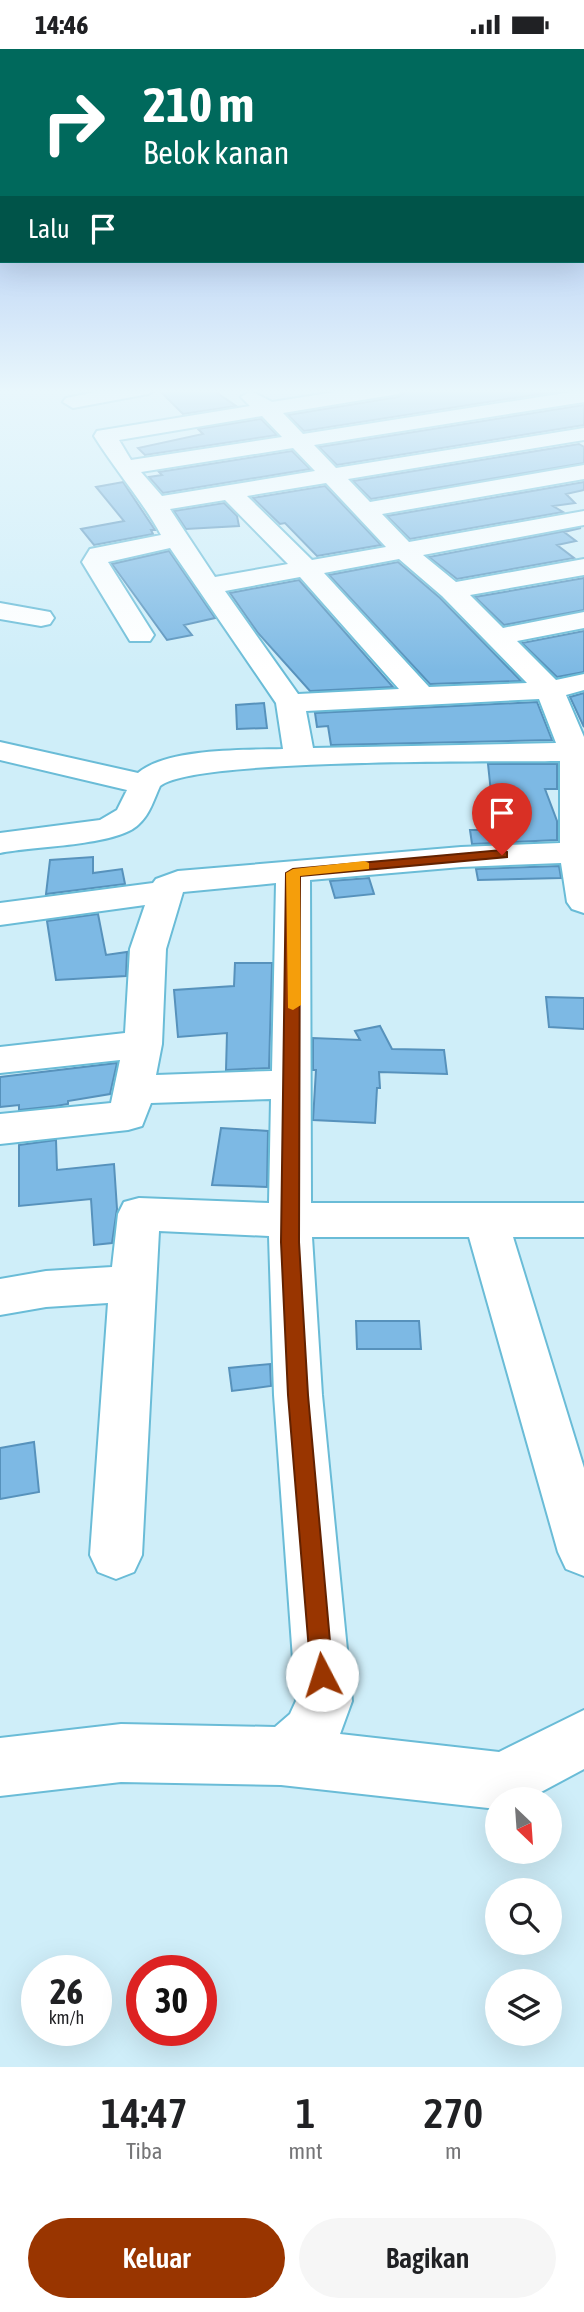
<!DOCTYPE html>
<html lang="id">
<style>
body{margin:0;font-family:"Asap Condensed",sans-serif;background:#f6f6f6;color:#202124;height:100vh;display:flex;flex-direction:column;font-size:26px;white-space:nowrap}
*{box-sizing:border-box;margin:0}
p{font-size:23px;color:#757577}
.icon{flex:none;width:38px;height:38px;fill:none;stroke:currentColor;stroke-width:2;stroke-linecap:round;stroke-linejoin:round}
.map{position:relative;height:2018px;overflow:hidden}
.sheet{display:flex;flex-direction:column;background:#fff;flex:1}
.sheet>*{flex:none}
.top-card{position:absolute;left:0px;top:0px;width:584px;height:214px;box-shadow:0 7px 28px #0002;background:#00695c;color:#fff;overflow:hidden}
.needle{width:46px;rotate:155deg}
.controls{position:absolute;left:485px;top:1738px;display:grid;gap:14px}
.controls a{display:grid;place-items:center;width:77px;height:77px;border-radius:50%;background:#fff;box-shadow:0 7px 28px #0002;font-size:35px}
.speed{position:absolute;left:21px;top:1906px;display:flex;gap:14px;font-size:35px;font-weight:700;text-align:center}
.speed>*{display:grid;place-content:center;width:91px;height:91px;border-radius:50%;background:#fff;box-shadow:0 7px 28px #0002;line-height:1}
.speed small{font-size:18px;font-weight:400}
.speed .limit{border:10px solid #d22;background:#fff;color:#111}
.pin{position:absolute;display:grid;place-items:center;width:60px;height:60px;color:#fff;margin:-72px -30px;border-radius:50% 50% 50% 0;rotate:-45deg;box-shadow:0 0 7px #0007}
.pin .icon{rotate:45deg}
.me{position:absolute;width:77px;margin:-38px;rotate:355deg;stroke-linejoin:round;filter:drop-shadow(0 0 5px #0008)}
.turn{display:flex;align-items:center;gap:24px;height:147px;padding:0 28px;font-size:32px}
.turn .icon{width:91px;height:91px;stroke-width:2.5}
.turn b{display:block;font-size:49px;line-height:60px}
.then{display:flex;align-items:center;height:66px;padding:0 28px;background:#0003;gap:14px;font-size:26px}
.eta{display:flex;justify-content:space-evenly;align-items:center;height:119px;text-align:center}
.eta b{font-size:42px;font-weight:600;line-height:49px}
.action{display:flex;gap:14px;margin-top:auto;padding:14px 28px}
.action a{flex:1;height:80px;border-radius:42px;background:#993500;color:#fff;font-size:28px;font-weight:600;line-height:80px;text-align:center}
.action a+a{background:#f6f6f6;color:#202124}
.status{display:flex;justify-content:space-between;align-items:center;height:49px;padding:0 35px;background:#fff;direction:ltr}
.status svg{height:19px;fill:currentColor}
.map>svg:first-child{display:block}
.building{fill:#7db9e4;stroke:#5792bc;stroke-width:2}
.lines{fill:none;stroke-linecap:round;stroke-linejoin:round}
.minor-casing{stroke:#6abcd7;stroke-width:4}
.minor{fill:#fff;fill-rule:evenodd}
.route{fill:#993500;stroke:#632200;stroke-width:2}
.slow{fill:#f59e0b}
</style>
<div class="status"><b>14:46</b><svg viewBox="0 0 49 12"><path d="M0 12V9h3v3zM5 12V6h3v6zM10 12V3h3v9zM15 12V0h3v12zM26 1h20v11H26zM47 4h2v5h-2z"/></svg></div>
<div class="map">
<svg width="584" height="2018" viewBox="0 0 584 2018">
<rect width="100%" height="100%" fill="#cfeef9"/>
<path class="building" d="M160,339H210L236,357L183,365L159,341Z
M410,339H569L571,340L304,382L288,366L398,348Z
M584,356V376L337,416L319,398Z
M261,370L277,386L145,406L138,399L203,385L198,380Z
M579,395L584,398V414L371,450L353,432Z
M292,402L310,420L163,444L149,428L162,426L159,423Z
M123,433L155,481H151L153,485L94,496L81,480L124,472L96,438Z
M584,433V441L566,445L575,454L553,457L563,463L410,490L387,467Z
M325,437L381,496L317,507L285,474L280,475L253,449Z
M224,454L237,467L239,477L186,480L174,462Z
M581,479L564,483L576,492L557,496L574,509L457,530L429,508Z
M169,502L215,569L184,576L192,586L167,591L112,515Z
M398,513L440,549L521,632L430,635L329,526Z
M584,529V561L504,576L475,548Z
M299,531L393,638L310,642L258,584L230,544Z
M584,582V623L557,628L522,594Z
M584,644V678L570,648Z
M537,653L552,691L331,696L328,677L317,678L315,664Z
M264,654L267,679L237,680L236,656Z
M488,715H557V740H545L557,772V791L472,795L470,781H495Z
M93,808V824L122,820L125,835L46,845L50,811Z
M559,817L561,829L478,831L476,820Z
M369,829L374,845L335,849L330,832Z
M98,865L106,906L127,903L126,927L56,931L47,872Z
M235,914H272L269,1019L226,1021L227,984L178,988L174,941L234,937Z
M546,948L584,949V980L549,978Z
M380,977L392,1000L444,1001L447,1025L379,1023L380,1039H377L375,1074L313,1071L316,1021H313V989L360,991L355,982Z
M117,1014L110,1045L68,1052V1055L56,1057L19,1061V1056L0,1058V1028Z
M221,1079L268,1082L267,1138L212,1136Z
M56,1091L57,1121L114,1115L117,1160L112,1194L94,1196L91,1150L19,1157V1096Z
M356,1272H419L421,1300H357Z
M270,1315L271,1337L232,1342L229,1319Z
M34,1393L39,1443L0,1450V1399Z"/>
<g class="lines">
<defs>
<path id="minor" d="M115,339H158L148,345L73,359L63,353L66,349Z
M360,339H408L398,345L283,364L303,385L584,341V353L314,396L336,419L584,379V391L348,430L370,453L584,416V430L382,465L409,493L584,462V476L423,506L456,533L584,510V526L470,546L503,579L584,563V579L517,592L556,631L584,625V641L566,646L584,688V864L572,860L567,853L561,814L461,818L310,831L311,1154H584V1188H513L584,1419V1527L566,1520L558,1503L469,1188H312L322,1346L352,1652L340,1685L499,1703L584,1661V1720L528,1750H497V1760L281,1736L121,1733L0,1747V1689L121,1675L275,1678L290,1665L296,1652L274,1346L269,1187L159,1182L142,1506L134,1523L116,1530L98,1523L90,1506L108,1254L46,1258L0,1266V1230L46,1222L112,1218L118,1165L124,1153L139,1149L269,1154L271,1050L151,1054L142,1077L128,1081L0,1095V1065L111,1054L120,1011L0,1024V998L125,984L130,900L145,856L0,876V854L153,834L156,830L178,822L461,798L560,794V712C499,713 193,709 160,737C154,750 150,765 139,775C118,797 33,797 0,804V784L100,771L117,761L127,741L0,711V693L138,724C167,699 245,701 283,700L276,654L170,499L108,513L154,586L150,592H130L82,513L90,500L161,486C142,451 115,421 94,387L97,382L250,357L241,348L251,342L272,353ZM262,367L282,388L131,411L119,391ZM293,399L315,422L162,447L141,423ZM326,434L386,498L312,511L247,447ZM225,451L288,515L215,528L170,460ZM399,510L442,547L527,634L429,638L324,524ZM300,528L399,640L298,645L225,542ZM539,650L556,694L313,699L306,662ZM276,834L272,1022L156,1026L162,995L166,900L183,843Z
M0,554L50,563L54,569L50,575L41,577L0,570Z"/>
</defs>
<use href="#minor" class="minor-casing"/>
<use href="#minor" class="minor"/>
</g>
<linearGradient id="sky" x2="0" y2="1"><stop stop-color="#89aced"/><stop offset="0.55" stop-color="#e9f7fc"/><stop offset="1" stop-color="#e9f7fc" stop-opacity="0"/></linearGradient>
<rect width="584" height="622" fill="url(#sky)"/>
<path class="route" d="M502,801L507,803V808L300,827L299,1193L308,1346L333,1626L330,1634L322,1638L314,1634L311,1626L288,1346L281,1193L286,824L293,820Z"/>
<path class="slow" d="M364,812L369,814V820L300,827L301,956L293,961L288,959L286,824L293,820Z"/>
</svg>
<div class="controls">
<a><svg class="needle" viewBox="-14 -14 28 28"><path d="M0-13l5 13h-10z" fill="#e53935"/><path d="M0 13l5-13h-10z" fill="#757577"/></svg></a>
<a><svg class="icon" aria-label="search" viewBox="0 0 24 24"><circle cx="10" cy="10" r="6"/><path d="M15 15l6 6"/></svg></a>
<a><svg class="icon" aria-label="layers" viewBox="0 0 24 24"><path d="M12 4l9 5-9 5-9-5zM3 14l9 5 9-5"/></svg></a>
</div>
<div class="speed"><div>26<small>km/h</small></div><div class="limit">30</div></div>
<div class="pin" style="left:502px;top:806px;background:#d93025"><svg class="icon" aria-label="arrive" viewBox="0 0 24 24"><path d="M6 21V4h12l-3 4 3 4H6"/></svg></div>
<svg class="me" style="left:322px;top:1626px" viewBox="-20 -20 40 40"><circle r="19" fill="#fff"/><path d="M0-13L10 11 0 6-10 11z" fill="#993500"/></svg>
<div class="top-card">
<div class="turn"><svg class="icon" aria-label="right" viewBox="0 0 24 24"><path d="M7 20v-9h11M14 6l5 5-5 5"/></svg><div><b>210 m</b>Belok kanan</div></div>
<div class="then">Lalu<svg class="icon" aria-label="arrive" viewBox="0 0 24 24"><path d="M6 21V4h12l-3 4 3 4H6"/></svg></div>
</div>
</div>
<section class="sheet">
<div class="eta">
<div><b>14:47</b><p>Tiba</p></div>
<div><b>1</b><p>mnt</p></div>
<div><b>270</b><p>m</p></div>
</div>
<div class="action"><a>Keluar</a><a>Bagikan</a></div>
</section>
